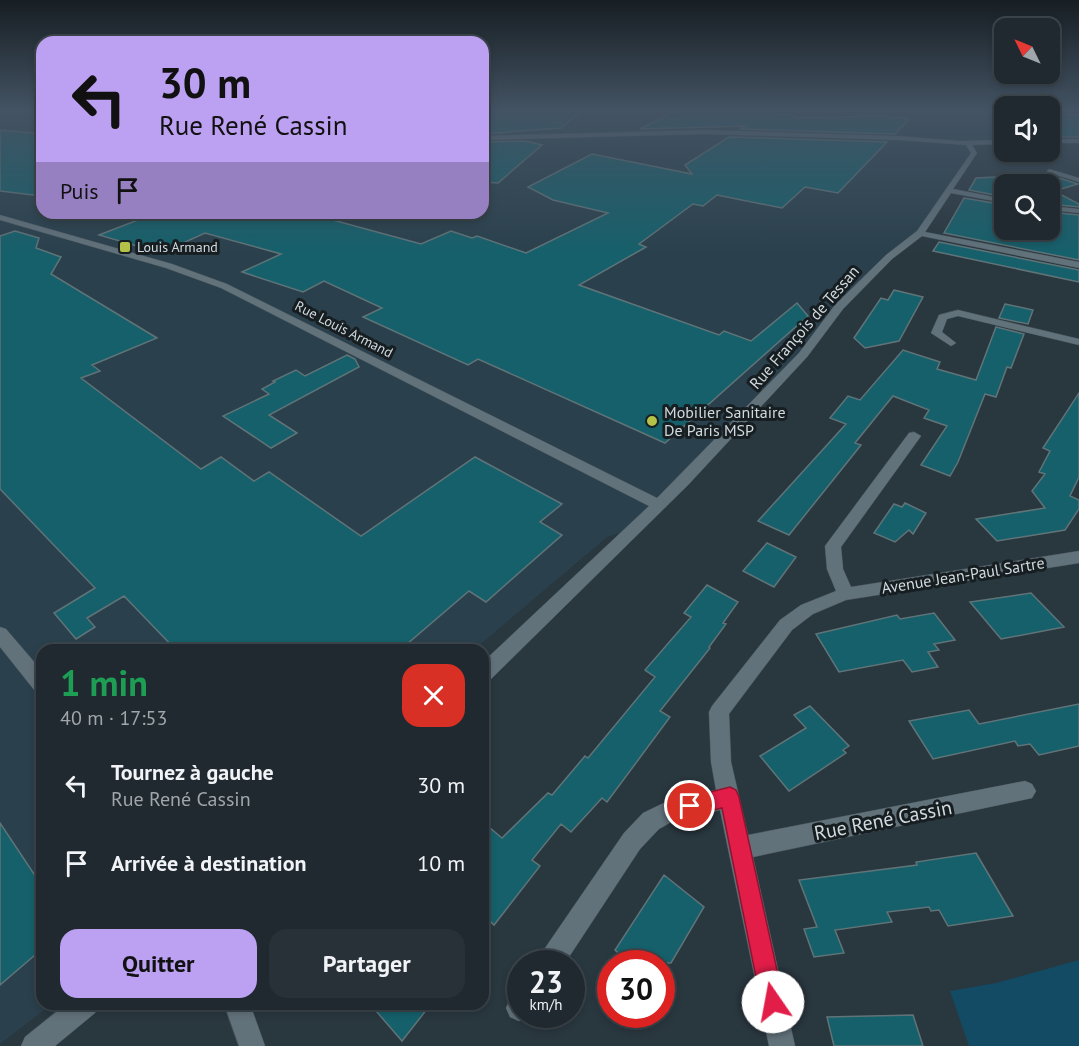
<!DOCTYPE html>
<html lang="fr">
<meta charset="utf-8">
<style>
body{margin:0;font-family:"PT Sans",sans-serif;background:#273137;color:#f1f3f6;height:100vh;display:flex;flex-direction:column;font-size:22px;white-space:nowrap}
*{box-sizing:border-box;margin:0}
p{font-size:20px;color:#a1a6aa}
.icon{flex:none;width:33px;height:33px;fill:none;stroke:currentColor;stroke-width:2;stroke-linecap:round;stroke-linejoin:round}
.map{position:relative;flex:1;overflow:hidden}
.details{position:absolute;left:36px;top:644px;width:453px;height:366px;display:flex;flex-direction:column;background:#1f292f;border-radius:18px;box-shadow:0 3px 9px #0003,0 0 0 2px #3c454b}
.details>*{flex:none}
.hud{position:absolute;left:36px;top:36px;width:453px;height:183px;border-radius:18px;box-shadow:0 3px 9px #0003,0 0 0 2px #3c454b;background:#bca0f2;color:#111;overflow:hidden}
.needle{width:39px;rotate:313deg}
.buttons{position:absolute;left:994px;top:18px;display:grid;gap:12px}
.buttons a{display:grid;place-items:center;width:66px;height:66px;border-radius:12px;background:#1f292f;box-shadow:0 3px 9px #0003,0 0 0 2px #3c454b;font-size:30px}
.speed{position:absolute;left:507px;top:950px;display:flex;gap:12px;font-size:30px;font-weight:700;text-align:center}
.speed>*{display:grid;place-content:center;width:78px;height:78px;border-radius:50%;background:#1f292f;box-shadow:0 3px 9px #0003,0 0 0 2px #3c454b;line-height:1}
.speed small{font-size:15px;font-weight:400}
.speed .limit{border:9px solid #d22;background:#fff;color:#111}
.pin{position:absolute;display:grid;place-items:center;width:51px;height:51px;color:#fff;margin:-26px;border:3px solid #fff;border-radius:50%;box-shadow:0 2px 6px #0007}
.me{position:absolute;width:66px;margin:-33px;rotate:348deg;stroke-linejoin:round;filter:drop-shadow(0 0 4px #0008)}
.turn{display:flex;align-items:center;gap:21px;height:126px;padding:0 24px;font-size:27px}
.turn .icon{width:78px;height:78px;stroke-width:2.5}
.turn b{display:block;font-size:42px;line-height:51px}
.then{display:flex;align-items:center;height:57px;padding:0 24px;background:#0003;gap:12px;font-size:22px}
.round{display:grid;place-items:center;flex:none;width:63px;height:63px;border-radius:18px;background:#273137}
.overview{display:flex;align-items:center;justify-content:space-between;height:102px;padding:0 24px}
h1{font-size:36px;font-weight:800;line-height:45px;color:#1e9e55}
.action{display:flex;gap:12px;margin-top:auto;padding:12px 24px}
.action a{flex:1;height:69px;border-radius:18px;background:#bca0f2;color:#111;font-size:24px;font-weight:800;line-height:69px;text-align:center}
.action a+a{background:#273137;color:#f1f3f6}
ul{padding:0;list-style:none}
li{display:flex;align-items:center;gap:18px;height:78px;padding:0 24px}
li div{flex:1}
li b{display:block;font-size:22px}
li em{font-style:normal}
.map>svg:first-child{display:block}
.built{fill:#2a404c}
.green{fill:#134b64}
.building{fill:#15606b;stroke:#607478;stroke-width:1.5}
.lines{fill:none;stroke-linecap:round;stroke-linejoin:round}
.minor-casing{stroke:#47535a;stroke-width:1}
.minor{fill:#62727b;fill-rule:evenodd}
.rail{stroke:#bec8cd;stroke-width:2;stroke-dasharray:4.5 4.5;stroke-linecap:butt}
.route{fill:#e11d48;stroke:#92132f;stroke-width:1.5}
.poi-dot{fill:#b4c24a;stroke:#171e21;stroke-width:2}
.labels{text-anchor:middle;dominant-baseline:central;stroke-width:6;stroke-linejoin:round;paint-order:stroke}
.far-poi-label{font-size:14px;fill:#d1dadf;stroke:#171e21;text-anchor:start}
.far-street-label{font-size:14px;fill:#d1dadf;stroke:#171e21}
.street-label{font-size:16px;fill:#d1dadf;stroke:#171e21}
.poi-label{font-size:16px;fill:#d1dadf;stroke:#171e21;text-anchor:start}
.near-street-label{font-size:20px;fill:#d1dadf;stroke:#171e21}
</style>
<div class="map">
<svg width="1079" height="1046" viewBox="0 0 1079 1046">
<rect width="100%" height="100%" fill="#29373f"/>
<path class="built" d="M0,109H42V213H483V109H1005V140H1000L995,135L999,142L969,144L974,151L927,226L889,257L818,336L635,528L607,537L475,649L42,650V1004H52L0,1044Z"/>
<path class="green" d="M1079,960V1046H969L950,991L996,983Z"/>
<path class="building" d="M483,109H584L561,128L483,134Z
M680,109H773V114H790L796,118L883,116L909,119L895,134L741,129L746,126L640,129Z
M1050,114L1079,115V137H1050Z
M0,130L42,134V191L33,195L0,191Z
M729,137L887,142L838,193L805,187L782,208L717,195L703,206L693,204L639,244L646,247L579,285L719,335L724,331L751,341L797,303L808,316L665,443L478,359L468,365L363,317L382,308L324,281L303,292L242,272L281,254L205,233L161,253L99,235L156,213H307L421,244L451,231L472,238L477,236L526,253L608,213L553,200L528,187L592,154L692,174L685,165Z
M525,141L542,145L498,183L483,182V142Z
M1050,175L1078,184L1054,191L1079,204V207L1050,204Z
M1016,176L1013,184H1005V197L969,190L976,178Z
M964,198L1005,205V230L1050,237V212L1079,215V260L944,233Z
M15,231L39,238L36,248L61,257L51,274L157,338L92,365L100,371L81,378L201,469L221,457L254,481L269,472L361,536L475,457L562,504L540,522L562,535L486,602L469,591L400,650H176L124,596L87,618L95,627L76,639L54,613L95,588L0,489V236Z
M939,242L1079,270V282L933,251Z
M894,290L923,297L899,341L865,348L854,338L881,298L888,300Z
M1005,304L1033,310L1028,324L999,318Z
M996,327L1024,334L1011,368L1007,367L996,397L985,394L958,462L950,476L921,465L947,426L924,418L929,410L893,396L855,443L861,445L789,535L758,521L846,424L830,418L848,396L860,400L903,350L940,362L937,369L976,380Z
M347,355L355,359L359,367L269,415L297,433L271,448L223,416L269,394L262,389L275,382L273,381L296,370L305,376Z
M1079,393V477L1070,496L1079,500V509L1065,530L997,541L976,519L1045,508L1032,491L1045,474L1039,472L1050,451L1043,448Z
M905,503L926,513L913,534L909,530L895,542L874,533L894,504L902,507Z
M767,543L796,557L774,587L743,571Z
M707,585L738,602L723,623L726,624L709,647L710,648L660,711L670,717L607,802L602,798L571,832L561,824L532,860L540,866L494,925L483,914V822L502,838L548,793L552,795L585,756L588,758L655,677L645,670L691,617L684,613Z
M1031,593L1064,627L1001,639L970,602Z
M934,613L955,640L934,644L939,650L928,652L938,667L912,672L903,660L839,672L816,634L897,615L900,619Z
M1079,704V746L1039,755L1030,744L1018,746L1015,741L933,759L909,721L969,710L979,724Z
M810,706L849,746L843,750L846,753L789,791L760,756L806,728L794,715Z
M0,823L42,886V949L0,985Z
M976,853L1013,916L948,926L939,910L931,911L929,907L887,912L892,922L835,930L844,953L814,957L804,929L817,927L799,880L917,865L916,862Z
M664,875L704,907L671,963H630L615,950Z
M370,1004H431L402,1041Z
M913,1015L923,1046H834L827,1017Z"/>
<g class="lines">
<defs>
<path id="minor" d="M704,130L898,136L959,141L1005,140V144L972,145L977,153L953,189L1005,199V203L951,193L925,232L1079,262V268L922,236L892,259L843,309L807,357L688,485L490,680L483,682V662L649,506L221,288L166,268L0,220V215L172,264L227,284L657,498L799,353L835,305L886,255L917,231L971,153L966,145L898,140L704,134L483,140V136Z
M1050,139H1079V143H1050Z
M1049,169L1079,178V182L1047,172Z
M1050,206L1079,209V213L1050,210Z
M958,310L1079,339V345L958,316L947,319L942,332L956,343L951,346L931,333L939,315Z
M914,432L921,436L841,547L843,569L851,587L1079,551V563L846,600L813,614L792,630L729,714L731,762L748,835L1025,781L1032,784L1036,791L1032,798L753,857L795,1046H769L720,810L673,821L659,829L640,849L565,963H538L541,954L624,833L643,813L670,800L716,790L711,762L709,712L712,706L780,620L801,605L836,591L827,569L825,546L909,433Z
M0,627L6,629L42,671V693L35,691L0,647Z
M520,993V1014H530L528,1017L519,1021L510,1017L506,1008L511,997Z
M66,1004H99L95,1013L55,1046H21L25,1037Z
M224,1004H250L265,1046H239Z"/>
</defs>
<use href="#minor" class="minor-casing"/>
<use href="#minor" class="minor"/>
<path class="rail" d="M1050,109L1079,110"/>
</g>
<linearGradient id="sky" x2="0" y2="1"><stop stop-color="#171e23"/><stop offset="0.43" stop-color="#435363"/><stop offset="1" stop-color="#435363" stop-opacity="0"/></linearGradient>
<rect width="1079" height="255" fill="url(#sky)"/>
<path class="route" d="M730,787L736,790L739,797L784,1002L781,1010L773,1014L764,1010L761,1002L722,808L690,816L683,813L680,806L683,799Z"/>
<g class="poi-dot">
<rect x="119" y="241" width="12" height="12" rx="3"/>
<circle cx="652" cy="421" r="6"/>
</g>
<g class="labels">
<g class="far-poi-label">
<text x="137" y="247">Louis Armand</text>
</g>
<g class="far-street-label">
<text transform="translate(344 329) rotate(27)">Rue Louis Armand</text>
</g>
<g class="street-label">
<text transform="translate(804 327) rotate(-49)">Rue François de Tessan</text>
<text transform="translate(963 575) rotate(-9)">Avenue Jean-Paul Sartre</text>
</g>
<g class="poi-label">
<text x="664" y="412">Mobilier Sanitaire<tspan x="664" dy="18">De Paris MSP</tspan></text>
</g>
<g class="near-street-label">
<text transform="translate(883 820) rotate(-11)">Rue René Cassin</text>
</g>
</g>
</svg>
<div class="buttons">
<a><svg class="needle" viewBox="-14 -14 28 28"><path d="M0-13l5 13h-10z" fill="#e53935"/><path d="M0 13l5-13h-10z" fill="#a1a6aa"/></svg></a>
<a><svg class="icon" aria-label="sound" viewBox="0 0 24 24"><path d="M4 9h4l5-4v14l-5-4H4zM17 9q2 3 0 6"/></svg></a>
<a><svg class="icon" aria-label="search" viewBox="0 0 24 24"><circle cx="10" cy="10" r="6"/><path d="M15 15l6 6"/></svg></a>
</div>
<div class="speed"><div>23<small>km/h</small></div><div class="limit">30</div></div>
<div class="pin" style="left:690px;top:806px;background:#d93025"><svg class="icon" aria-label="arrive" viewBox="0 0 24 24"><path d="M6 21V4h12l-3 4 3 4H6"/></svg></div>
<svg class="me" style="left:773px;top:1002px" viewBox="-20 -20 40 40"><circle r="19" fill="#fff"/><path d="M0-13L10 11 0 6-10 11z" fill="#e11d48"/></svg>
<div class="hud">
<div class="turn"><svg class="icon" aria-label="left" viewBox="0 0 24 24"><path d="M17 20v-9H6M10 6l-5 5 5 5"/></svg><div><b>30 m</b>Rue René Cassin</div></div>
<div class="then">Puis<svg class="icon" aria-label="arrive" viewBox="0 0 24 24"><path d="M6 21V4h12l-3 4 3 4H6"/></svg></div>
</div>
<section class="details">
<div class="overview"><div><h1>1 min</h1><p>40 m · 17:53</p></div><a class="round" style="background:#d93025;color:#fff"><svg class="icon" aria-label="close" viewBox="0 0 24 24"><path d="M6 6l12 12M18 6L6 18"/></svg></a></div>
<ul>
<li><svg class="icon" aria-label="left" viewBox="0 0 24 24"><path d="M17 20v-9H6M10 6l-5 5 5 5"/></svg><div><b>Tournez à gauche</b><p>Rue René Cassin</p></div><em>30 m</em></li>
<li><svg class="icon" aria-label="arrive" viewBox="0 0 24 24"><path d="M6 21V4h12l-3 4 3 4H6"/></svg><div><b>Arrivée à destination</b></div><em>10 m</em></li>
</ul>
<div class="action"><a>Quitter</a><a>Partager</a></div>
</section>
</div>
